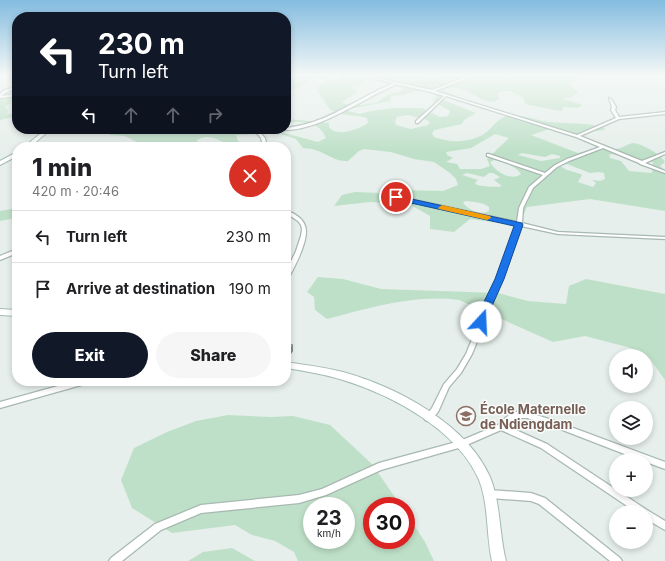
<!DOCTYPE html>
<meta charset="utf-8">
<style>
body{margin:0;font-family:Inter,sans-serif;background:#f6f6f6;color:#202124;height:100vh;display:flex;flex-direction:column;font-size:15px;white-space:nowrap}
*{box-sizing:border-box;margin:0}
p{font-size:13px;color:#757577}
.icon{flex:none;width:22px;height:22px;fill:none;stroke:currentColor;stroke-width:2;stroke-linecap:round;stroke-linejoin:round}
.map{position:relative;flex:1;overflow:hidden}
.panel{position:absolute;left:12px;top:142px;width:279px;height:244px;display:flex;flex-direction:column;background:#fff;border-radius:16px;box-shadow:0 2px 6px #0003}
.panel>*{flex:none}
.hud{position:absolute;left:12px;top:12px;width:279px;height:122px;border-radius:16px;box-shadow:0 2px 6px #0003;background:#111827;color:#fff;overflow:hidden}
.buttons{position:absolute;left:609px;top:349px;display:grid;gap:8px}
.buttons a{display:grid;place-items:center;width:44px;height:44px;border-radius:50%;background:#fff;box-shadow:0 2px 6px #0003;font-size:20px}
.speed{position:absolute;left:303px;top:497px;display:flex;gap:8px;font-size:20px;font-weight:700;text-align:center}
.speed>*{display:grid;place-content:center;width:52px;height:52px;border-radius:50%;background:#fff;box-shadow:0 2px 6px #0003;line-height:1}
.speed small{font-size:10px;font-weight:400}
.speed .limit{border:6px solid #d22;background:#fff;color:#111}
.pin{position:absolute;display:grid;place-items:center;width:34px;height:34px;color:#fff;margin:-17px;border:2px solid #fff;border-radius:50%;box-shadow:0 1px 4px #0007}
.me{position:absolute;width:44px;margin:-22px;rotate:20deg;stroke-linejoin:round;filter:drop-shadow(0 0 3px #0008)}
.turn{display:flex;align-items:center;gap:14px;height:84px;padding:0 20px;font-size:18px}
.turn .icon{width:52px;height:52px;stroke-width:2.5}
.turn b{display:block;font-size:28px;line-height:34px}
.lanes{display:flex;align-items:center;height:38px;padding:0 20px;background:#0003;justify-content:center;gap:20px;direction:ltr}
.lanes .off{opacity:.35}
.round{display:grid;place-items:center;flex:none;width:42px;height:42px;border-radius:21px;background:#f6f6f6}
.headline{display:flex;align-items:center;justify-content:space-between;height:68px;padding:0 20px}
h1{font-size:24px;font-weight:800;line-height:30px}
.button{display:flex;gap:8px;margin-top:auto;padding:8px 20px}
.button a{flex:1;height:46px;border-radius:24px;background:#111827;color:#fff;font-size:16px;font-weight:800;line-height:46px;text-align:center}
.button a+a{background:#f6f6f6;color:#202124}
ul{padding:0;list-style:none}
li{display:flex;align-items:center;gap:12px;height:52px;padding:0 20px;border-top:1px solid #e0e0e0}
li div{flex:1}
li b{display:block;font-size:15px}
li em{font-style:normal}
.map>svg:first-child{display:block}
.green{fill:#bfe0c8;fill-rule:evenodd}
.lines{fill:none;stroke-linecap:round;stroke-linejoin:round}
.street-casing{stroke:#a8b8b2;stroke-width:2.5}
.secondary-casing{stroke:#a4bbb3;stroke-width:2}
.street{fill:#fff;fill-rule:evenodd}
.secondary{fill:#fff;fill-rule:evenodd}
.wall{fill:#a1aea9}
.shaded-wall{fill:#838d89}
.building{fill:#bbcac4;stroke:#838d89}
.route{fill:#1a73e8;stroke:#114b97}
.slow{fill:#f59e0b}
.labels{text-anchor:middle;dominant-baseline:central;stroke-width:3;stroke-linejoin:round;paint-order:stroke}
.near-education-label{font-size:13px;font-weight:bold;fill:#785e54;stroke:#f7fbf9;text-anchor:start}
</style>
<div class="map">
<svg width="665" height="561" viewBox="0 0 665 561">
<rect width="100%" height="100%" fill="#e6efeb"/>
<path class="green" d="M286,75C297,75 311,72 322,75C329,76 335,85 341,79L335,75L358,78L389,77L385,75H420L429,78L443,75H590L577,78L568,84L578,92L572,97L563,99L583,105L577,108L564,107L561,111L529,105L525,103L523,97C514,93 506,87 498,94L499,99L494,102C474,101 466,82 443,90L462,99C455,101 449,97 443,98V100L476,113L464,120L462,124L434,130L432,134L434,137C450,143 469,143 484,134C493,128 497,118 508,116C521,114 535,120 548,122C567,124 587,122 605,128L604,130L577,133C584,139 606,148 615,149C622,149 627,144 633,143C641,143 662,155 665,162L660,166L665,170V211L590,199L527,207L522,219V226L470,219L454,232L430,229V216L409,204L370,202L334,206L342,195L355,192L380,193L395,190L443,191L458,185L456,179L450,173L434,162L414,159L391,152L364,149L359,151L348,161C334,162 327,153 315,150C312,148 307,149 303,148L296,139L278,133L236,135L238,141L245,147C242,147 239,148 236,147C222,144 211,131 197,140L199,146L193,145L196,147H146L125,136L111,135L97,129H113V131C122,135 129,134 138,132L137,129H261L269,130L278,129L277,131L318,142L326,138C319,121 302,121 286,123V108L288,109L287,119L329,123V127C337,138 359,129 368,123L367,118C355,114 340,117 330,109C325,104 322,96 317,91L318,87L326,82L324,79L311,77C303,86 298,91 286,89ZM365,80L394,85L404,89L399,92L391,93L376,103L352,106L342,103V102L358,91L350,87L361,85ZM424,90L436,95L437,97L433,101L450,111L448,116L440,117L422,108H394L371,111L360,114L348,111L349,109L390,101L391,96L404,95L416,91ZM408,115L424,119L430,122L428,125L411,129L396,125L395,121L397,117ZM553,128L572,134L597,146V147L592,150L578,153L531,135ZM495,134L509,138L487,159L490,166L481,169H460L457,164L446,162L453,158L447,155L446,152L471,148ZM522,153L545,157L552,154L560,156V158L541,161L518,155ZM612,154L653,162L652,173L629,171L621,161L610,158L609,155ZM494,160C503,161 515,166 521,174C512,182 494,171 490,162ZM567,164L590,173L599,172L604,173L605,179L600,181L592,180L596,183L593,187L578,182L582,175L581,174L567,170L560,166ZM467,173L484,177L489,173H493L500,177L494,180L502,186C497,188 482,186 477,185L475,183L478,180L462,175ZM465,201C474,202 482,202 489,207V211C480,216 469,210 463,203Z
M17,97L16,100L7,105L5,109H8L7,115L17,112V116L0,120V98Z
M17,208L16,218L0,221V211Z
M318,277L343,279L381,289L498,293L528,301L566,304L569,286L586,279L665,294V380L650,359L631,348L585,336L553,342L459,300C414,294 370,308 327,319L315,310L314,297L307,292Z
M228,415L271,417L293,416L330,425L372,464L401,506H372V540H406V513L425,542L434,561H298L294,552L275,541L252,535L235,525L172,533L132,508L121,480L134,448L167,432L196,421ZM312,506H346V540H312Z
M232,548L255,561H188L203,552Z"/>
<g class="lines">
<defs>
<path id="street" d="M359,75H362L432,90L472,75H474V76L435,91L577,135L616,118L611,110L612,107L609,98L611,99L616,107L615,110L619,117L665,112V114L619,119L580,136L642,161L665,152V154L645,163L665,171V173L640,164L639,163L603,148L569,161L557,167L533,188L523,208L522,223L558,232L665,237V239L558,234L521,226L502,279L486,312L481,332L472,354L461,373L449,387L438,412L431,420L428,421L425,420L424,418L432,408L444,384L457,369L466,354L475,332L480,312L496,279L517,225L396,198L394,197L396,196L517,222L519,208L529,187L543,175L487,156V154H489L545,173L555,165L567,159L600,147L576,137L446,96L418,123H416V121L444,96L431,92L395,84V85C362,99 321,130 285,130L284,129H286V128C295,127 304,125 313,122C341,113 366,94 394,83Z
M17,86V88L5,93L0,97V94L3,91Z
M253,129H257L265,138L267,147H263L261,138Z
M286,210C293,213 303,218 305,226C310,238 295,266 289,277L286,279V272L296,251L301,236L302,229L301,225L298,221L286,213Z
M17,249V253L0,260V256Z
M76,381H88L87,383L85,384L0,408V402Z
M514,412H527L552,420L665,462V469L646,462V460H640L547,424L527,418H516L507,426L547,444L647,510L665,521V530L646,519V512H636L541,448L501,430L462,447L381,470L326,495L299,503L201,513L161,530L122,561H109L111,558L155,524L201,505L299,495L322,489L379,463L460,441L498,425L511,413Z
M489,490L531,493L545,498L620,558L622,561H610L539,504L531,501L489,498L486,497L485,494L486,491Z"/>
<path id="secondary" d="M17,94V96L0,98V96Z
M46,129H51L30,147H24Z
M17,152V156L0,165V161Z
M0,309L17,310V316L0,315Z
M286,362C305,365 324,367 343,372C397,387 467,424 490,477C501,504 499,534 506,561H492C486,535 489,505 479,480C458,430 392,395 343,380C324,374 305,371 286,368Z"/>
</defs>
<use href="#street" class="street-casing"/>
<use href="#secondary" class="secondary-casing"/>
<use href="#street" class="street"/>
<use href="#secondary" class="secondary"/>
</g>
<path class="wall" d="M286,343L293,351L289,357L286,356Z"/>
<path class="shaded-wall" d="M293,345V351L289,357L288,351Z
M62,381H70L63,383Z"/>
<path class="building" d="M286,343L293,345L288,351L286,350Z"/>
<linearGradient id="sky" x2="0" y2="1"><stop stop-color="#84bce0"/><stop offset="0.49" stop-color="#f4f8f6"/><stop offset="1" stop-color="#f4f8f6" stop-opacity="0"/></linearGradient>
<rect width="665" height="153" fill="url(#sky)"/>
<path class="route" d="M393,195L522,223L523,225L504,279L484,324L481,325L476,322L479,312L495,279L514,226L393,199Z"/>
<path class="slow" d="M442,205L490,216L491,218L487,220L439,209L438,208Z"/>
<defs>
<symbol id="school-ring" viewBox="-11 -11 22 22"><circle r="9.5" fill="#f7fbf9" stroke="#8d6e63" stroke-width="1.5"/><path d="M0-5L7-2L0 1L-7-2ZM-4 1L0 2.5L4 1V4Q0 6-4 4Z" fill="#8d6e63"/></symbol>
</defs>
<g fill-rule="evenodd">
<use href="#school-ring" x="455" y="405" width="22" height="22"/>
</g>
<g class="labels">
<g class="near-education-label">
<text x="480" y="409">École Maternelle<tspan x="480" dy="15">de Ndiengdam</tspan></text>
</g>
</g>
</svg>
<div class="buttons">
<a><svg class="icon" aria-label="sound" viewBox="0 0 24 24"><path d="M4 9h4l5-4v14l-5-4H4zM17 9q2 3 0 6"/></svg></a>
<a><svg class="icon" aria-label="layers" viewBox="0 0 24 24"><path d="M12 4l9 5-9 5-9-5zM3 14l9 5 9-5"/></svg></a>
<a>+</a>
<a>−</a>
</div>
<div class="speed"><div>23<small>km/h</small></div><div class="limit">30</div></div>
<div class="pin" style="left:396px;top:197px;background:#d93025"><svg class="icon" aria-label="arrive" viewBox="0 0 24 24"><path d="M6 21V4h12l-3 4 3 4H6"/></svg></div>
<svg class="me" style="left:481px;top:322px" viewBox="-20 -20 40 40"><circle r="19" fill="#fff"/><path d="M0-13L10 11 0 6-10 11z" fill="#1a73e8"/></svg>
<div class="hud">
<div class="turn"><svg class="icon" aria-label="left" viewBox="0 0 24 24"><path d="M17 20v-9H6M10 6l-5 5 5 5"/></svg><div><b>230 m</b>Turn left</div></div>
<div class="lanes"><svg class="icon" aria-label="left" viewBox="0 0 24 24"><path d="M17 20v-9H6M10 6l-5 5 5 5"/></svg><svg class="icon off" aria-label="ahead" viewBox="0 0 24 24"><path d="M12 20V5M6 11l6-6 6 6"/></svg><svg class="icon off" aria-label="ahead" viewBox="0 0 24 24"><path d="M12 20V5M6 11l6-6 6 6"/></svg><svg class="icon off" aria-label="right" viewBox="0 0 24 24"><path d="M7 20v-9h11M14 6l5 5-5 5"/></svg></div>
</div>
<section class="panel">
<div class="headline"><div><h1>1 min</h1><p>420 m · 20:46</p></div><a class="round" style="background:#d93025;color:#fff"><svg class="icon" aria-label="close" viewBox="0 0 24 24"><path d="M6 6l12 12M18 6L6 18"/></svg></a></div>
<ul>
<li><svg class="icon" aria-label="left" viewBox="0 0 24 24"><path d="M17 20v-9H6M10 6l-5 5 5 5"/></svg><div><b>Turn left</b></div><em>230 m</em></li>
<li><svg class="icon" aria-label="arrive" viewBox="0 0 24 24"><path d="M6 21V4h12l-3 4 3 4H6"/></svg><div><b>Arrive at destination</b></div><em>190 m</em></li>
</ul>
<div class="button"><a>Exit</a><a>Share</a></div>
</section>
</div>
